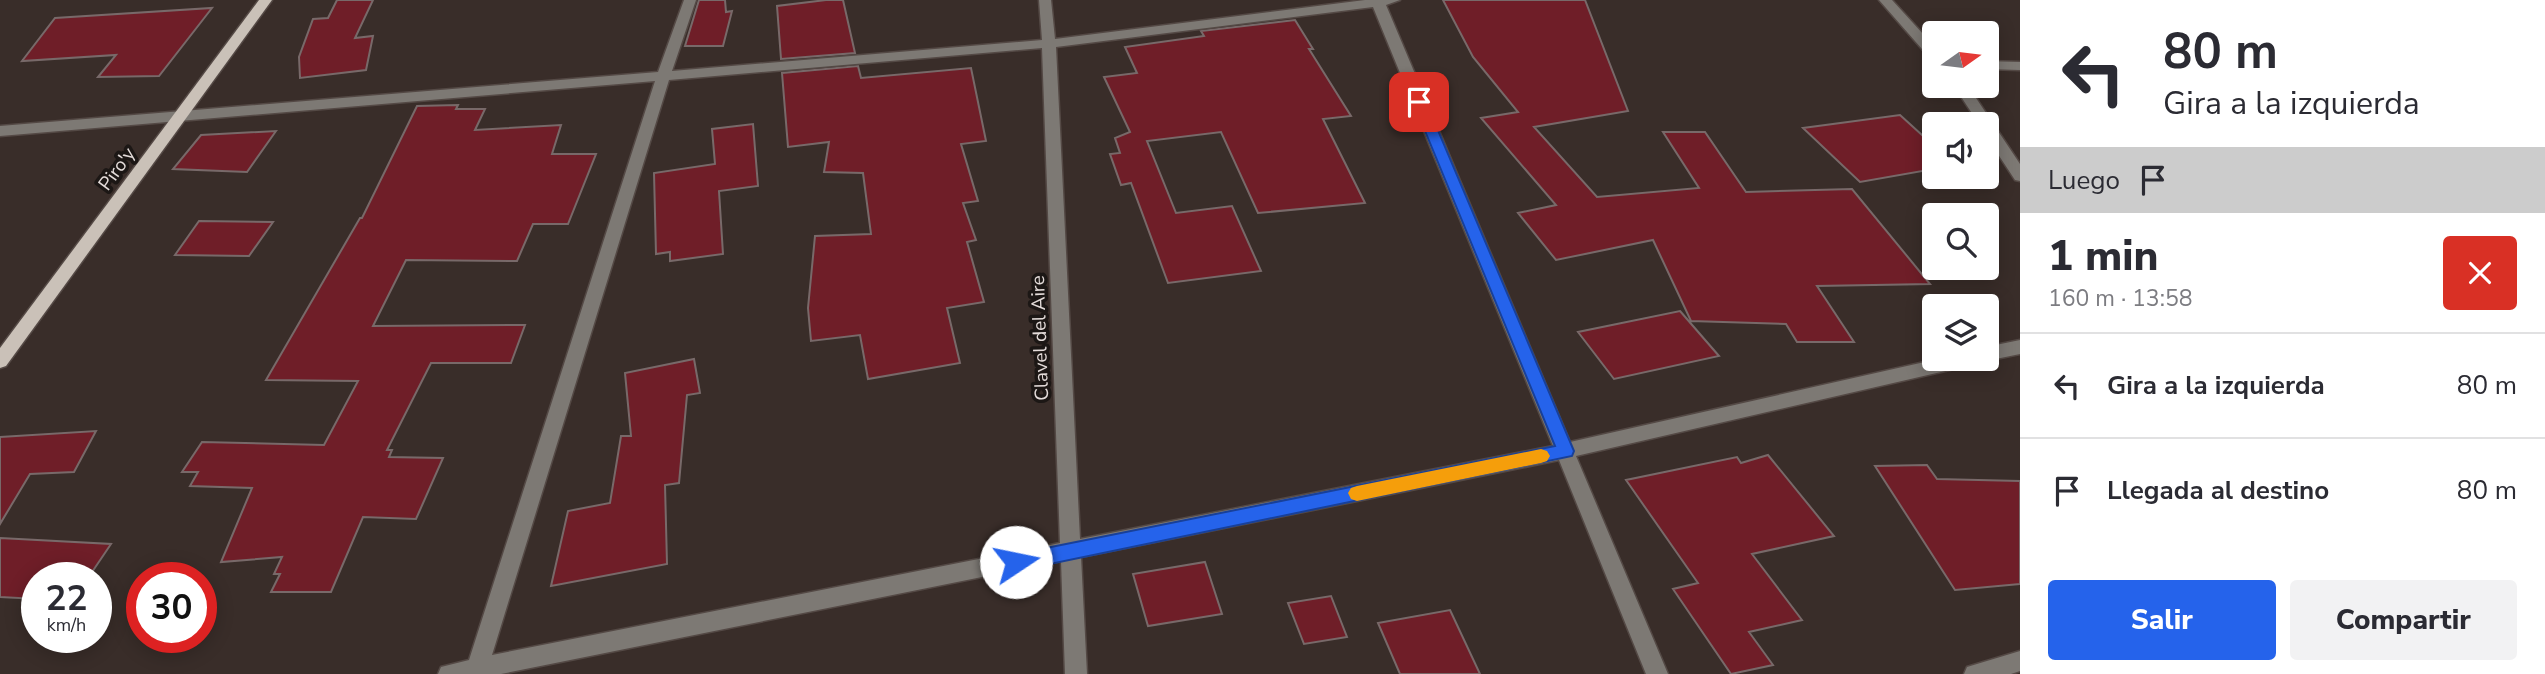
<!DOCTYPE html>
<html lang="es">
<meta charset="utf-8">
<style>
body{margin:0;font-family:"Nunito Sans",sans-serif;background:#f2f2f3;color:#2b2b33;height:100vh;display:flex;flex-direction:column;font-size:26px;white-space:nowrap}
*{box-sizing:border-box;margin:0}
p{font-size:23px;color:#7c7c81}
.icon{flex:none;width:38px;height:38px;fill:none;stroke:currentColor;stroke-width:2;stroke-linecap:round;stroke-linejoin:round}
.map{position:relative;flex:1;overflow:hidden}
.drawer{display:flex;flex-direction:column;background:#fff;width:525px}
.drawer>*{flex:none}
.banner{background:#fff;color:#2b2b33;overflow:hidden}
.needle{width:46px;rotate:76deg}
.fabs{position:absolute;left:1922px;top:21px;display:grid;gap:14px}
.fabs a{display:grid;place-items:center;width:77px;height:77px;border-radius:7px;background:#fff;box-shadow:0 4px 18px #0003;font-size:35px}
.speed{position:absolute;left:21px;top:562px;display:flex;gap:14px;font-size:35px;font-weight:700;text-align:center}
.speed>*{display:grid;place-content:center;width:91px;height:91px;border-radius:50%;background:#fff;box-shadow:0 4px 18px #0003;line-height:1}
.speed small{font-size:18px;font-weight:400}
.speed .limit{border:10px solid #d22;background:#fff;color:#111}
.pin{position:absolute;display:grid;place-items:center;width:60px;height:60px;color:#fff;margin:-30px;border-radius:14px;box-shadow:0 4px 10px #0006}
.me{position:absolute;width:77px;margin:-38px;rotate:79deg;stroke-linejoin:round;filter:drop-shadow(0 0 5px #0008)}
.turn{display:flex;align-items:center;gap:24px;height:147px;padding:0 28px;font-size:32px}
.turn .icon{width:91px;height:91px;stroke-width:2.5}
.turn b{display:block;font-size:49px;line-height:60px}
.then{display:flex;align-items:center;height:66px;padding:0 28px;background:#0003;gap:14px;font-size:26px}
.round{display:grid;place-items:center;flex:none;width:74px;height:74px;border-radius:7px;background:#f2f2f3}
.head{display:flex;align-items:center;justify-content:space-between;height:119px;padding:0 28px}
h1{font-size:42px;font-weight:800;line-height:52px}
.action{display:flex;gap:14px;margin-top:auto;padding:14px 28px}
.action a{flex:1;height:80px;border-radius:7px;background:#2563eb;color:#fff;font-size:28px;font-weight:800;line-height:80px;text-align:center}
.action a+a{background:#f2f2f3;color:#2b2b33}
ul{padding:0;list-style:none}
li{display:flex;align-items:center;gap:21px;height:105px;padding:0 28px;border-top:2px solid #e1e1e2}
li div{flex:1}
li b{display:block;font-size:26px}
li em{font-style:normal}
main{display:flex;flex:1;min-height:0}
.map>svg:first-child{display:block}
.building{fill:#6f1e28;stroke:#786969;stroke-width:2}
.lines{fill:none;stroke-linecap:round;stroke-linejoin:round}
.minor-casing{stroke:#544945;stroke-width:3}
.major-casing{stroke:#544945;stroke-width:3}
.minor{fill:#7d7974;fill-rule:evenodd}
.major{fill:#cac1b8;fill-rule:evenodd}
.route{fill:#2563eb;stroke:#184099;stroke-width:2}
.slow{fill:#f59e0b}
.labels{text-anchor:middle;dominant-baseline:central;stroke-width:7;stroke-linejoin:round;paint-order:stroke}
.street-label{font-size:19px;fill:#e4dcda;stroke:#1c1715}
</style>
<main>
<div class="map">
<svg width="2020" height="674" viewBox="0 0 2020 674">
<rect width="100%" height="100%" fill="#392d29"/>
<path class="building" d="M337,0H373L355,38L373,36L366,70L300,78L299,57L313,19L328,18Z
M699,0H725L726,12L732,11L723,46H685Z
M826,0H843L855,53L781,59L777,6Z
M1443,0H1585L1628,111L1534,127L1597,197L1699,188L1663,132H1705L1746,192L1852,189L1930,284L1817,286L1854,342H1797L1786,324L1691,321L1653,240L1556,260L1518,213L1556,205L1481,118L1518,112L1473,57Z
M212,8L159,76L98,77L116,55L22,61L55,18Z
M1295,20L1313,49H1309L1351,116L1323,119L1365,203L1258,213L1221,132L1147,141L1176,213L1232,206L1261,271L1168,283L1131,183L1121,185L1110,154L1120,153L1115,138L1130,132L1104,77L1137,73L1125,47L1204,36L1201,31Z
M858,66L861,78L971,68L986,141L961,144L978,201L963,203L976,240L967,242L984,302L947,308L960,363L868,379L860,335L811,341L808,308L815,236L871,234L863,173L824,172L829,142L788,147L782,73Z
M458,105L456,109H485L475,130L561,125L552,154H596L568,224H533L517,261L406,260L373,326L525,325L511,363H431L387,450H392L389,457L443,458L416,519L363,517L331,592H271L280,574H274L282,557L221,562L252,488L190,486L198,472H182L202,442L324,445L358,381L266,380L360,218H362L417,106Z
M1900,115L1934,146V169L1860,182L1803,128Z
M753,124L758,186L719,191L723,254L670,261V252L656,254L654,173L715,164L712,129Z
M276,131L247,172L173,169L201,135Z
M199,221L273,222L249,256L175,255Z
M1680,311L1719,356L1614,379L1578,332Z
M694,359L700,393L687,395L679,483L665,485L667,564L551,586L568,511L610,503L621,436H631L625,373Z
M96,431L74,472L30,474L0,524V437Z
M1768,455L1834,536L1752,554L1802,620L1749,632L1773,665L1731,674L1673,589L1698,583L1626,480L1737,457L1741,463Z
M1927,465L1937,479L2020,481V584L1955,590L1875,466Z
M0,538L111,544L88,578H37V599L0,597Z
M1205,562L1222,614L1148,626L1133,574Z
M1331,596L1347,637L1304,644L1288,603Z
M1450,610L1480,674H1400L1378,623Z"/>
<g class="lines">
<defs>
<path id="minor" d="M684,0H696L672,71L1042,40L1039,0H1051L1055,39L1365,0H1400L1386,5L1570,442L1938,359H1976L1973,364L1967,366L1576,456L1668,674H1646L1559,460L1081,557L1087,674H1065L1061,561L501,674H438L441,667L469,660L655,81L0,136V126L658,72ZM1373,7L1553,446L1080,539L1056,47ZM1042,48L1060,543L492,655L669,80Z
M1879,0H1892L1934,46V58L1929,57Z
M1986,61L2020,62V70L1986,69Z
M1954,86H1968L2020,164V181L2015,180L1986,136V124H1979Z
M2020,340V354L1986,361L1980,359H1986V347Z
M2020,651V671L2011,674H1964L1967,667Z"/>
<path id="major" d="M259,0H272L6,366L0,368V348Z"/>
</defs>
<use href="#minor" class="minor-casing"/>
<use href="#major" class="major-casing"/>
<use href="#minor" class="minor"/>
<use href="#major" class="major"/>
</g>
<path class="route" d="M1419,98L1426,102L1574,451L1572,456L1016,571L1009,568L1007,562L1009,556L1016,554L1555,446L1413,102Z"/>
<path class="slow" d="M1541,449L1547,451L1550,456L1547,461L1541,463L1357,501L1351,499L1348,493L1351,488L1357,486Z"/>
<g class="labels">
<g class="street-label">
<text transform="translate(117 169) rotate(-54)">Piro'y</text>
<text transform="translate(1040 338) rotate(-92)">Clavel del Aire</text>
</g>
</g>
</svg>
<div class="fabs">
<a><svg class="needle" viewBox="-14 -14 28 28"><path d="M0-13l5 13h-10z" fill="#e53935"/><path d="M0 13l5-13h-10z" fill="#7c7c81"/></svg></a>
<a><svg class="icon" aria-label="sound" viewBox="0 0 24 24"><path d="M4 9h4l5-4v14l-5-4H4zM17 9q2 3 0 6"/></svg></a>
<a><svg class="icon" aria-label="search" viewBox="0 0 24 24"><circle cx="10" cy="10" r="6"/><path d="M15 15l6 6"/></svg></a>
<a><svg class="icon" aria-label="layers" viewBox="0 0 24 24"><path d="M12 4l9 5-9 5-9-5zM3 14l9 5 9-5"/></svg></a>
</div>
<div class="speed"><div>22<small>km/h</small></div><div class="limit">30</div></div>
<div class="pin" style="left:1419px;top:102px;background:#d93025"><svg class="icon" aria-label="arrive" viewBox="0 0 24 24"><path d="M6 21V4h12l-3 4 3 4H6"/></svg></div>
<svg class="me" style="left:1016px;top:562px" viewBox="-20 -20 40 40"><circle r="19" fill="#fff"/><path d="M0-13L10 11 0 6-10 11z" fill="#2563eb"/></svg>
</div>
<section class="drawer">
<div class="banner">
<div class="turn"><svg class="icon" aria-label="left" viewBox="0 0 24 24"><path d="M17 20v-9H6M10 6l-5 5 5 5"/></svg><div><b>80 m</b>Gira a la izquierda</div></div>
<div class="then">Luego<svg class="icon" aria-label="arrive" viewBox="0 0 24 24"><path d="M6 21V4h12l-3 4 3 4H6"/></svg></div>
</div>
<div class="head"><div><h1>1 min</h1><p>160 m · 13:58</p></div><a class="round" style="background:#d93025;color:#fff"><svg class="icon" aria-label="close" viewBox="0 0 24 24"><path d="M6 6l12 12M18 6L6 18"/></svg></a></div>
<ul>
<li><svg class="icon" aria-label="left" viewBox="0 0 24 24"><path d="M17 20v-9H6M10 6l-5 5 5 5"/></svg><div><b>Gira a la izquierda</b></div><em>80 m</em></li>
<li><svg class="icon" aria-label="arrive" viewBox="0 0 24 24"><path d="M6 21V4h12l-3 4 3 4H6"/></svg><div><b>Llegada al destino</b></div><em>80 m</em></li>
</ul>
<div class="action"><a>Salir</a><a>Compartir</a></div>
</section>
</main>
